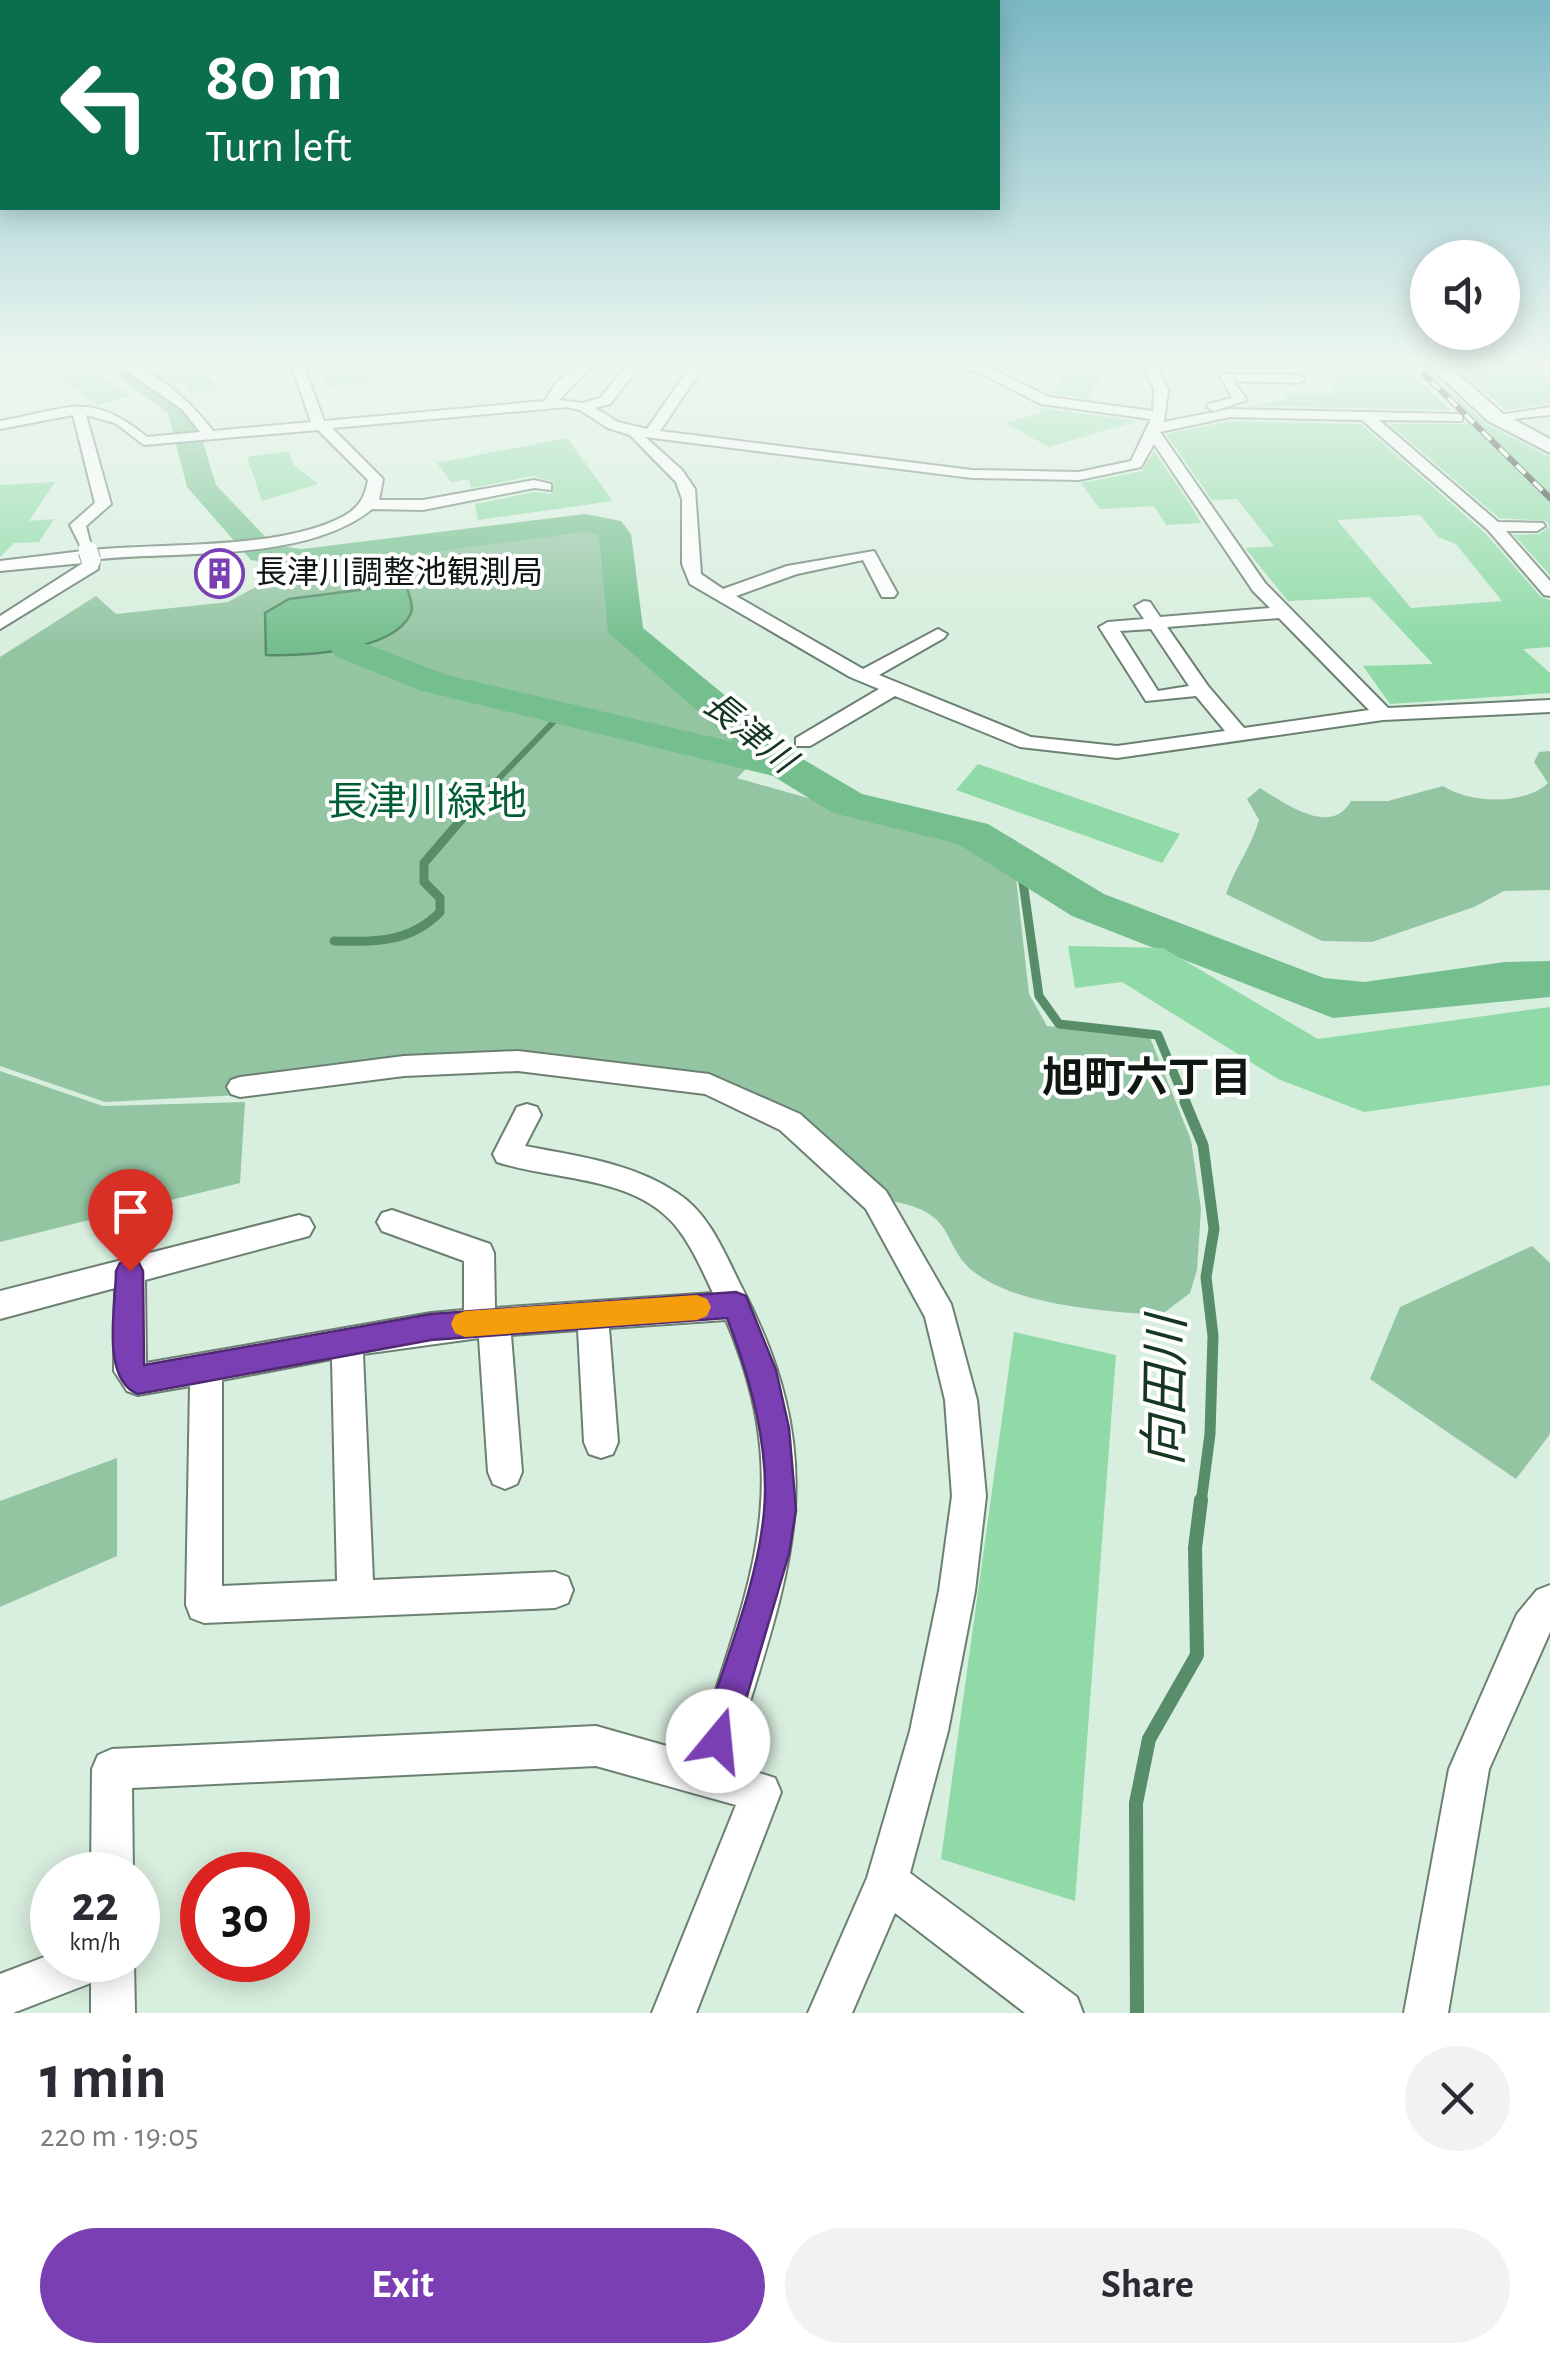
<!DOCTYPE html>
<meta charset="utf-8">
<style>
body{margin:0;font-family:"Alegreya Sans","Noto Sans JP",sans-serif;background:#f2f2f3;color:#2b2b33;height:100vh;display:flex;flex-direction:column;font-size:38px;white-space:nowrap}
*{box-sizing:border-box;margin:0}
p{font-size:32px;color:#7c7c81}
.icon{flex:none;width:55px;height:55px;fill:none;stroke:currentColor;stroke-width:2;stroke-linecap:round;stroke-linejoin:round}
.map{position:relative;height:2013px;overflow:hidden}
.panel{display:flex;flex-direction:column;background:#fff;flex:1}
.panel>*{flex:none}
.guide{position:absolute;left:0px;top:0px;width:1000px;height:210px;box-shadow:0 5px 25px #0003;background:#0b6e4f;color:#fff;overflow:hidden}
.tools{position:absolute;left:1410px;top:240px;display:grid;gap:20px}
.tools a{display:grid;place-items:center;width:110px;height:110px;border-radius:50%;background:#fff;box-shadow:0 5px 25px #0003;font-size:50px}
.speed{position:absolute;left:30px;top:1852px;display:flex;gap:20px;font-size:50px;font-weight:700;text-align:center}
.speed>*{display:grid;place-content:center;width:130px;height:130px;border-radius:50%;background:#fff;box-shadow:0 5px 25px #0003;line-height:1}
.speed small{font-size:25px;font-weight:400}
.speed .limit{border:15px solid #d22;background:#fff;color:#111}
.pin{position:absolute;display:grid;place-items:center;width:85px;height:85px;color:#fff;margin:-102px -42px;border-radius:50% 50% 50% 0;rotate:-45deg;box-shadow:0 0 10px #0007}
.pin .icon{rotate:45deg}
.me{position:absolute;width:110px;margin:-55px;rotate:17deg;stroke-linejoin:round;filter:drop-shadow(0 0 8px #0008)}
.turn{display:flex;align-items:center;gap:35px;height:210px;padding:0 40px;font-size:45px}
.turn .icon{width:130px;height:130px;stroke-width:2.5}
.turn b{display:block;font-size:70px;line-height:85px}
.round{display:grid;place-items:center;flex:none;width:105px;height:105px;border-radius:52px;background:#f2f2f3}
.overview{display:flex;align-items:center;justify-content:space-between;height:170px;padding:0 40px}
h1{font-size:60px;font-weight:700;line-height:75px}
.primary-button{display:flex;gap:20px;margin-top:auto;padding:20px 40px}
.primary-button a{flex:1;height:115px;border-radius:60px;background:#7b3fb4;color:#fff;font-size:40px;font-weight:700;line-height:115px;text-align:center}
.primary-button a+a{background:#f2f2f3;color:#2b2b33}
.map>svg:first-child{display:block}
.green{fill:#94c5a3}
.water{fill:#75bf8e;stroke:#578d69;stroke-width:2.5}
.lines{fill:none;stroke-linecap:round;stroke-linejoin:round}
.stream-far3{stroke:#578d69;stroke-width:6}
.stream-far2{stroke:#578d69;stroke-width:9}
.stream-far1{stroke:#578d69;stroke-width:11}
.stream{stroke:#578d69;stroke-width:14}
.river{fill:#75bf8e;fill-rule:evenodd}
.building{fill:#8fdaa7;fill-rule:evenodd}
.street-casing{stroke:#6c8072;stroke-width:4}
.secondary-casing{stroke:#6c8072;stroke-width:4}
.street{fill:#fff;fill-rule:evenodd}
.secondary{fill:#fff;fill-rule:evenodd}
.rail-casing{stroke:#29332c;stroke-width:6}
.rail{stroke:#fff;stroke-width:4;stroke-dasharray:12;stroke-linecap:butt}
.street-bridge-far1-casing{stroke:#6c8072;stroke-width:16;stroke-linecap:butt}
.street-bridge-casing{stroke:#6c8072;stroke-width:21;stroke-linecap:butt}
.street-bridge-far1{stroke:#fff;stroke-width:14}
.street-bridge{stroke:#fff;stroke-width:19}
.route{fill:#7b3fb4;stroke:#502975;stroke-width:2.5}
.slow{fill:#f59e0b}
.labels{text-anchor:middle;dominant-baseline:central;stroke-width:8;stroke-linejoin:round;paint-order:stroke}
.far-poi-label{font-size:32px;fill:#101812;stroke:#fff;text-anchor:start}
.far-water-label{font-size:35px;font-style:italic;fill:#153621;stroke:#fff}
.park-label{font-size:40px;fill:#035f33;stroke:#fff}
.neighbourhood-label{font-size:42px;font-weight:bold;fill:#101812;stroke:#fff}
.near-water-label{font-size:50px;font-style:italic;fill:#153621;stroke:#fff}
</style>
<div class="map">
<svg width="1550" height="2013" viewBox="0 0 1550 2013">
<rect width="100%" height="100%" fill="#d8eede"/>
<path class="green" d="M595,527L610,536L628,632L765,750L737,778L987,849L1016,878L1029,994L1047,1026L1149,1035L1191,1140L1201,1209L1197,1270L1190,1293L1161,1315C1110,1312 1030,1306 986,1280C935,1251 966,1214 891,1201L708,1076L516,1054L239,1095L105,1102L0,1066V657L96,596L116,614L228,602L302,562Z
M1550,751V890L1504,891L1474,907L1372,942L1322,941L1226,894C1235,867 1251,848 1259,820L1247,799L1260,788C1283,802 1331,838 1351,801H1388L1443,786C1469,803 1524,806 1548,783L1534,762L1539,752Z
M0,1071L103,1106L245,1102L240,1183L0,1242Z
M1532,1246L1550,1263V1434L1516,1479L1370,1379L1400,1307Z
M117,1458V1556L0,1607V1501Z"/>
<path class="water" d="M406,584C408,593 415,607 410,615C392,652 301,656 266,655L265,613L289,599Z"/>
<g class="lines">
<path class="stream-far3" d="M483,795L562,713"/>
<path class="stream-far2" d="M1020,861L1039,996L1059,1024L1158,1035L1187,1105
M334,941C375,942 410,943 440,912V898L424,882V863L485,792
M1088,1079L1089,1068"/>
<path class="stream-far1" d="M1185,1102L1203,1145L1214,1229L1206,1277L1213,1336L1210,1434L1201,1503"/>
<path class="stream" d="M1137,2013L1136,1803L1149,1739L1197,1655L1195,1548L1201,1500"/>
<path class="river" d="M100,364H130L191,403L216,485L273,545L302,549L585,514L621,521L631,534L643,628L801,758L862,794L988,824L1104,894L1324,978L1364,982L1505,962L1550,961V997L1333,1018L1072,916L958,844L833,813L773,776L422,691L335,656L330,648L335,640L348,637L447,675L733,742L608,632L599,535L585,532L302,569L251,560L187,487L168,413Z"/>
</g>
<path class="building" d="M77,364H87L131,396L98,405L52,370Z
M140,364H222L223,372L208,376L219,389L192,394L183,382L173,385Z
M322,364H393L394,379L325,387Z
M1071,364H1108L1088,398L1052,394Z
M1457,365L1542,375L1543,382L1550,383V403L1505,410Z
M1370,367L1407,368L1450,410L1252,406L1288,399L1285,395L1290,394L1337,393L1326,372Z
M1457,397L1486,424L1550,457V575L1514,535L1539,534L1549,527L1546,521L1499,518L1389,424H1465V413L1456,410Z
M1042,408L1138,421L1049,447L1005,423L1039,413Z
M1230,421L1361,424L1485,533L1541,597L1550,600V647L1523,649L1550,673V693L1390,704L1363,666L1433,664L1370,597L1288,601L1245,548L1274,546L1237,499L1212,500L1166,434ZM1420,515L1438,537L1456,544L1502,601L1411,608L1337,520Z
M567,438L613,501L478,520L475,504L534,492L551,494L554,482L533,476L471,488L469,479L451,482L437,463Z
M288,451L294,465L318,484L262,501L247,457Z
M1154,451L1188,501L1201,523L1166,525L1154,506L1100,509L1081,483L1142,471Z
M55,482L29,521L54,519L39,542L14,543L0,557V485Z
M978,764L1180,834L1162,863L956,790Z
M1068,946L1163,948L1318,1039L1550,1007V1085L1364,1112L1278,1079L1122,982L1075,988Z
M1014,1332L1116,1355L1075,1901L941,1859Z"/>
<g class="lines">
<defs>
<path id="street" d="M116,364C152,364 192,403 213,431L311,422L291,364H303L324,421L545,401L555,384L579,364H593L559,400L583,403L600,398L629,364H642L610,404L595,408L618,422L647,429L692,364H705L660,431L972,470L1079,472L1131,461L1151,419L1041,404L982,374L951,364L991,368L1049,397L1153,411L1154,389L1143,364H1156L1168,389L1164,422L1230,409L1457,414L1462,415V421L1379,420L1498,522L1543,523L1545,526L1537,531H1506L1550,581V596L1544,595L1488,530L1362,420L1230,417L1160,432L1265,583L1388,708L1550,700V712L1383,720L1117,758L1020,747L895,696L810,746H796V738L879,689L850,677L690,584L682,564V499L676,482L630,435L608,428L580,410L567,407L332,428L383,479L379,500H423L534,480L551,484V490L534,488L423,510L372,509C308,562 179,551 99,559L98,569L0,629V616L83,563L0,571V561L83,551L70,525L95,503L73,415L0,429V421C67,410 88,389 147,437L200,432L183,410ZM86,415L115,423L144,445L318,430L368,480C365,496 360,507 344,516C282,550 163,543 92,550L86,526L111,504ZM645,437L972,478L1079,480L1141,467L1154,444L1253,591L1270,608L1160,617L1150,602L1144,601L1135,606L1144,619L1108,622L1099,627L1146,701L1196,696L1225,731L1117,746L1031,737L879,675L944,638L947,634L938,629L863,669L736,596L797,574L863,560L882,597H894L897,593L874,551L787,566L723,589L701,574L695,489L682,470ZM1279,618L1369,710L1244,728L1208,686L1167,627ZM1151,629L1189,686L1158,691L1120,631Z
M1219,374L1299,375L1305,379L1299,383L1233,381L1247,400L1214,411L1207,407L1209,404L1232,398Z
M1550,407V415L1495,421L1488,417Z
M518,1051L709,1074L800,1114L886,1191L951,1304L977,1400L986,1496L975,1591L948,1731L910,1873L1077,1997L1083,2013H1025L895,1913L852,2013H808L867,1878L910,1731L939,1591L952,1496L945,1400L925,1317L866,1209L780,1130L705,1094L518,1071L404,1076L240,1097L231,1094L227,1087L231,1080L240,1077L404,1056Z
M527,1104L537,1107L541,1115L525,1146C576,1156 633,1163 677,1193C709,1213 725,1254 741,1286C839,1473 786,1578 731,1764L775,1778L781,1792L696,2013H652L736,1805L596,1766L132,1788L133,1875H91L92,1769L98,1755L112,1749L596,1726L695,1754C746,1590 799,1491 726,1320L609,1328L618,1442L613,1454L601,1458L589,1454L584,1442L578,1330L511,1335L522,1472L517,1484L505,1489L493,1484L488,1472L479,1338L363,1354L373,1580L555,1572L568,1577L573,1590L568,1603L555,1608L204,1623L191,1618L186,1605L190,1386L138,1395L127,1391L114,1371L115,1288L0,1319V1291L299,1215L309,1218L314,1227L309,1236L145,1280L146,1363L431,1313L464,1310V1261L382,1231L377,1222L382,1213L392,1210L490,1244L494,1253L495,1308L713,1293C702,1270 691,1244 674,1224C631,1175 554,1181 497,1162L493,1154L517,1107ZM332,1359L337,1581L222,1586V1380Z
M1550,1585V1632L1489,1769L1448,2013H1404L1449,1769L1517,1614L1537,1590Z
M52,1954V1960H134L135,2013H91V1983L13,2013H0V1974Z"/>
<path id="secondary" d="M1427,364H1447L1502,413L1550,439V453L1488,421Z"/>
</defs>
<use href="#street" class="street-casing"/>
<use href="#secondary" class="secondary-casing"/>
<use href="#street" class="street"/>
<use href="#secondary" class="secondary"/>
<defs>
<path id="rail" d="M1414,364L1550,498"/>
</defs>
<use href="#rail" class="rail-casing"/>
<use href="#rail" class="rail"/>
<defs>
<path id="street-bridge-far1" d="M86,547L88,553"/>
<path id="street-bridge" d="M88,551L91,560"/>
</defs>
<use href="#street-bridge-far1" class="street-bridge-far1-casing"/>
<use href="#street-bridge" class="street-bridge-casing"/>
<use href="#street-bridge-far1" class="street-bridge-far1"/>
<use href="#street-bridge" class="street-bridge"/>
</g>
<linearGradient id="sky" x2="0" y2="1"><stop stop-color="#7ab8c4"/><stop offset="0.56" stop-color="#edf7f0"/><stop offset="1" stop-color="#edf7f0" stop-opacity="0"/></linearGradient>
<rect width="1550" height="646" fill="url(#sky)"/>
<path class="route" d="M130,1259L139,1263L143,1271L144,1365L431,1314L736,1292L746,1296L776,1370L789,1428L796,1510L789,1554L730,1753L718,1759L705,1753L700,1741C722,1667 757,1589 764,1512C770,1447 750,1378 727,1318L431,1340L138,1394C100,1379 116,1305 116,1271L120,1263Z"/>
<path class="slow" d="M697,1295L707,1299L711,1307L707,1316L697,1320L465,1337L455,1333L451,1324L455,1315L465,1311Z"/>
<defs>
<symbol id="building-ring" viewBox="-11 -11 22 22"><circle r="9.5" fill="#fff" stroke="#7b3fb4" stroke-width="1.5"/><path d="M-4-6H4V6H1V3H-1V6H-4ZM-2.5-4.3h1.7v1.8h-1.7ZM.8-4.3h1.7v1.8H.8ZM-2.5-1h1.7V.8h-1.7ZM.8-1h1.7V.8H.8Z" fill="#7b3fb4"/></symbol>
</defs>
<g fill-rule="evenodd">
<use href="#building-ring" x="192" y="546" width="55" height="55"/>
</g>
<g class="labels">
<g class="far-poi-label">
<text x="255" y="573">長津川調整池観測局</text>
</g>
<g class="far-water-label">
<text transform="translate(749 733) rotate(39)">長津川</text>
</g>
<g class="park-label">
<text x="427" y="803">長津川緑地</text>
</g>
<g class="neighbourhood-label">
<text x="1147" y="1079">旭町六丁目</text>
</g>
<g class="near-water-label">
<text transform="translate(1167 1391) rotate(-89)">向田川</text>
</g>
</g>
</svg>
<div class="tools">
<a><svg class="icon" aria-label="sound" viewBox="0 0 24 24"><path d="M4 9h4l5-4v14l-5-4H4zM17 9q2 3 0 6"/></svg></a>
</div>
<div class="speed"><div>22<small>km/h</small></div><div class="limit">30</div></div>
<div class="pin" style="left:130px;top:1271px;background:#d93025"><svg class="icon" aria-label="arrive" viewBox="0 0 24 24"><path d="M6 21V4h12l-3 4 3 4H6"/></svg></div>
<svg class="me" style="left:718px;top:1741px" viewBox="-20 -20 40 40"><circle r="19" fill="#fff"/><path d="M0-13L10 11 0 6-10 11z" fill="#7b3fb4"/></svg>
<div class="guide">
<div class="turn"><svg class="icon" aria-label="left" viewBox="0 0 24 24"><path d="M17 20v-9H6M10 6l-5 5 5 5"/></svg><div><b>80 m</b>Turn left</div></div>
</div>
</div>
<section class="panel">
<div class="overview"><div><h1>1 min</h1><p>220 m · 19:05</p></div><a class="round"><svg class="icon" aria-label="close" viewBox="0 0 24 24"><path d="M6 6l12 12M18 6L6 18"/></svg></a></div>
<div class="primary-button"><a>Exit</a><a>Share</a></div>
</section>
